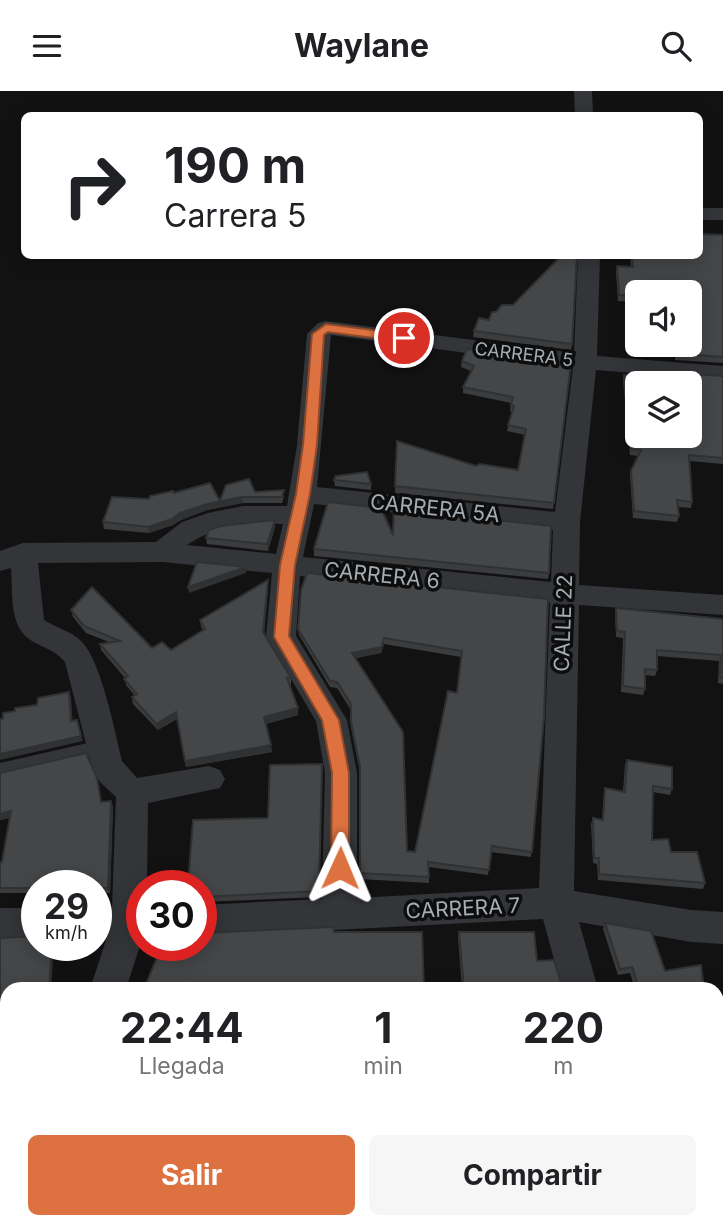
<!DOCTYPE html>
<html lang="es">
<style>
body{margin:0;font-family:Inter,sans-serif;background:#f6f6f6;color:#202124;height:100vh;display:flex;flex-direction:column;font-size:26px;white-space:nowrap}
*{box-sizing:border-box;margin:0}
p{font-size:23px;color:#757577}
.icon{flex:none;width:38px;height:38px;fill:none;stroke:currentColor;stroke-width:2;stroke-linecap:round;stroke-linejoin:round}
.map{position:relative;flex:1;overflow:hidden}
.drawer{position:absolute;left:0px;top:891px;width:724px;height:247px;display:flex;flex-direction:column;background:#fff;border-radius:21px 21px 0 0;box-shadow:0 4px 18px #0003}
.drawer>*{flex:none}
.banner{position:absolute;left:21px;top:21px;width:682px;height:147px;border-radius:10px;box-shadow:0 4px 18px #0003;background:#fff;color:#202124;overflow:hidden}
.tools{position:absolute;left:625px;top:189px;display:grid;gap:14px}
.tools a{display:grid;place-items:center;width:77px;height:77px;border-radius:10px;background:#fff;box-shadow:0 4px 18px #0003;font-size:35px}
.speed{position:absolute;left:21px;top:779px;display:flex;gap:14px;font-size:35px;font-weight:700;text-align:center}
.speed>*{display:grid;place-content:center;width:91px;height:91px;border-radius:50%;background:#fff;box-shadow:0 4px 18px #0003;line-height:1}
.speed small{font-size:18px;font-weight:400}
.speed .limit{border:10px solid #d22;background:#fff;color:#111}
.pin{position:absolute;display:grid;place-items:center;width:60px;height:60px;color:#fff;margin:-30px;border:4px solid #fff;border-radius:50%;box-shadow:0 2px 7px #0007}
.me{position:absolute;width:77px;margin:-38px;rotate:1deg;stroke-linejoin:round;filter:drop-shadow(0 0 5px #0008)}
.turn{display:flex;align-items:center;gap:24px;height:147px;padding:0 28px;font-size:32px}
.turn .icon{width:91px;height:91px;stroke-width:2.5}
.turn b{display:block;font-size:49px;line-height:60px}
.eta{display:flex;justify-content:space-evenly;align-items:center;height:119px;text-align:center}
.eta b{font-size:42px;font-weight:700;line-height:49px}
.action{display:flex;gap:14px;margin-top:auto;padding:14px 28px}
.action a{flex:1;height:80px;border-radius:10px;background:#dd7240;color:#fff;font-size:28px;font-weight:700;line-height:80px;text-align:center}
.action a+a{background:#f6f6f6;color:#202124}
header{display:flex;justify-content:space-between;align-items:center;height:91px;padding:0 28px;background:#fff;font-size:32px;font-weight:700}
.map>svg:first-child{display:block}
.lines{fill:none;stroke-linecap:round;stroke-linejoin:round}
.service{fill:#333538;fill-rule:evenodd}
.minor{fill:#333538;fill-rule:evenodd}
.wall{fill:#3a3c3e;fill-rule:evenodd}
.shaded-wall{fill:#303132}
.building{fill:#444648;stroke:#303132;stroke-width:2;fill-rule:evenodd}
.route{fill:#dd7240;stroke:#904a2a;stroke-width:2}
.labels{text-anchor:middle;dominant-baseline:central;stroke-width:7;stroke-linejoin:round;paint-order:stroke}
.far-street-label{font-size:18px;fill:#a5adb2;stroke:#0d0d0e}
.street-label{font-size:21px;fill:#a5adb2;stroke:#0d0d0e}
</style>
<header><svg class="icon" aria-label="menu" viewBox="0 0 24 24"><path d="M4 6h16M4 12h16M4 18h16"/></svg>Waylane<svg class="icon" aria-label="search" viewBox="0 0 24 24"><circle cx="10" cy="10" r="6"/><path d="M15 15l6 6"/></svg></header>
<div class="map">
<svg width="723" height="1137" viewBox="0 0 723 1137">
<rect width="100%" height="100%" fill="#121213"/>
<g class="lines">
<path class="service" d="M101,649L107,651L109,656L107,661L0,686V672Z"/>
<path class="minor" d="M574,0H592L593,24H575Z
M700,117H723V129H700Z
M578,164H600L597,265L723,275V289L596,279L580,431L579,494L723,504V524L579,514L574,800L691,819L723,821V853L691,851L579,831L598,898H562L543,828L201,846V814L322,808L325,682L316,630L266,546L272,482L163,471L38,472L44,529C56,537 72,540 82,551C101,570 115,641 122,670L137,687L209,675L220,679L225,688L220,697L148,712L147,794H142V848L126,898H90L106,849H96V817H112L116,706L100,691L92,676L65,571C56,560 44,557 32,550C8,536 13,501 11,477L0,480V460L23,452L156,451L182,431L208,422L243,415H287L297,354L307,243L318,232L326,230L574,262ZM331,244L573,276L555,421L317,396ZM314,413L553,439L551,491L303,466ZM283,433L276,463L187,454C217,434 247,432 283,433ZM300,485L550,512L539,797L357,807V682L347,629L296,545Z
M0,817H37V849H0Z
M0,1000H7V1038H0Z
M22,1130H64L62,1137H20Z
M121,1130H163L166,1137H124Z
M628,1130H670L671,1137H629Z"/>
</g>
<path class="wall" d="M723,144V272L675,269V254H690V201H637V211L618,210L616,181L617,175L631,176L630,164H700Z
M474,240L572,253L571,259L473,246Z
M462,270L571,272L553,418L395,402L397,350L476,375L518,379L525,344L507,340L512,321L510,320L511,312L463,302V296L471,280L461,276Z
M676,282L723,285V373L690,370L692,411L691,417L678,416L679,425L677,431L633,427L630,386L631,380L638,365L630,364L623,290L624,284L675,290Z
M334,389L371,393V399L335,395Z
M255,401L284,405L282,412H243L207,419L181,429L173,434L149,442L104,438L103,431L149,408L174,402L220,410Z
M275,429V436L268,460L207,453L206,447Z
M393,444L549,482L548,488L314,465V458Z
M268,496L264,542L291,587V594H290L298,617V624L266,633L272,661L186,676L177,628L158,639L133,613L132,606L135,605L126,594L125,587L101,559L100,553L109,551L86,542L73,526L71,519L152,557L171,559L203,539L201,536L200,529Z
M548,508L531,766L491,761L488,784L429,776V792L360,788V681L351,637V619L337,597L330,596L299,544L298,538ZM384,553L461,566L457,602L415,761L407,760L356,567L381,562Z
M616,517L723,528V593L718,592L719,570L657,565V579L655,585L645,584V598L643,604L621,601L623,547L616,546L615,523Z
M627,669L672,698L670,704L653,701L652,749L671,761L705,792L703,798L598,789L597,773L593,772L591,733L593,727L602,729L604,703L605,697L623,701L625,674Z
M322,673L319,806L201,811V794Z
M0,682L98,693L101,711L111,710L113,716L110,802H96V794H37V802H0V771H2L10,727L0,729Z
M605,832L665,880L704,898H635L630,882L618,884L603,838Z
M459,841L537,870L562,895L575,898H462L458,847Z
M0,847L7,898V985H6L5,987H0Z
M718,1008H723V1109L718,1099Z
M0,1039H7V1069H0Z"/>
<path class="shaded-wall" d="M242,406L243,412L207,419L181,429L173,434L149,442L148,436L180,422L207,413Z
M275,429V436L268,460L267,453Z
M246,476V482L189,502L188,496Z
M268,489V496L264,547L263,541Z
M384,547V553L381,562L352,568V562Z
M69,601L71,607L73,636L71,630Z
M298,617V624L265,633L264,626Z
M176,621L177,628L158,639L156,633Z
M81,645L83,650L0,669V663Z
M271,654L272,661L186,676L185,670Z
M111,710L113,716L110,802L108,797Z
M11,720L13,726L0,729V723Z
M52,854H54L51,898H49Z"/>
<path class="building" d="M700,143L723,144V266L676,262V254H690V201H637V205L619,204L617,175L633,176L632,164H700Z
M562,164H577L572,253L474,240L479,227L489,229L492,221H496L502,214H513Z
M467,258L571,272L554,412L395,395L397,350L476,375L480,373L518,379L526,338L508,334L514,315L511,314L513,306L463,296L474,275L462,270Z
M676,282L723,285V367L689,364L692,411L677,409L679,425L634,420L631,380L641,359L631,358L624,284L676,290ZM637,292H690V345H637Z
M367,381L371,393L334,389L336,385Z
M249,388L255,401L284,399L282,406H242L207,413L180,422L172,428L148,436L103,431L112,406L149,408L150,405L173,400L174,402L210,392L220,410L226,394Z
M328,411L381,417L393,444L394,418L551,435L549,482L314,458Z
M275,429L267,453L206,447L209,439L221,435Z
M197,471L246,476L188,496Z
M307,482L548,508L544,626L532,761L492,755L489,779L428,771L429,786L360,782V676L351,631V613L337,591L330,590L298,538L301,499ZM384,547L462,560L457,602L448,600L415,761L407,760L403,641L352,562L382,556Z
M268,489L263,541L291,587H287L298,617L264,626L271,654L185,670L176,621L156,633L132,606L137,603L124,588L128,585L100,553L120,550L84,535L71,519L92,496L152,557L162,551L171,559L205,538L200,529Z
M616,517L723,528V587L720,586L721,564L657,559V579L645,578V598L623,595L625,541L617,540Z
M69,601L71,630L77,629L81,645L0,663V628H3V622L15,620V617L37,614L38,607Z
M86,662L97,687L101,711L111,710L108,797H96V794H37V797H0V771H2L11,720L0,723V682Z
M627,669L672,676V698L653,695L652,749L668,748L671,761H697L705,792L599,783V767H594L593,727L603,729L605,697L625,701Z
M322,673L319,800L201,806V794H188L193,729L268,727L270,674Z
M605,832L651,840L665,880L701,874L704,898H639L632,876L620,878Z
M333,836L334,841H422L424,898H144L162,854H201V842Z
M459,841H534L537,870L554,869L562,895H575V898H464Z
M37,845V854H52L49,898H7V980H3V983H0V847Z
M718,1008H723V1099L718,1089Z
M0,1039H7V1065H0Z
M63,1130H98L97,1136L103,1137H57L58,1136L61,1135Z
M262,1130H371V1137H262Z
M424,1130H550V1132L598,1135V1137H382Z
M723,1131V1137H700L699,1133Z"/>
<path class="route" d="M326,233L404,243L410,247L404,251L328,241L324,244L317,354L310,403L295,474L289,545L339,629L349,682V777L346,783L340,785L333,783L331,777L332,682L322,629L274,546L280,474L296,403L303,354L312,243Z"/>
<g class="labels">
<g class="far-street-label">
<text transform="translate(524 263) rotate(7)">CARRERA 5</text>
</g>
<g class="street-label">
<text transform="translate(435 417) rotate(6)">CARRERA 5A</text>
<text transform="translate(382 484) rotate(6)">CARRERA 6</text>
<text transform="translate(563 532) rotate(-88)">CALLE 22</text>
<text transform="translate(463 817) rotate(-3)">CARRERA 7</text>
</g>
</g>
</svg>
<div class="tools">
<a><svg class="icon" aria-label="sound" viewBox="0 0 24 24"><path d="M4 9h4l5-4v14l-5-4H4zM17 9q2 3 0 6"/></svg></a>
<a><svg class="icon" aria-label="layers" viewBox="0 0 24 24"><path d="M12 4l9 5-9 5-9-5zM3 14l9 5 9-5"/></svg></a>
</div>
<div class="speed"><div>29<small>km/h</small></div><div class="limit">30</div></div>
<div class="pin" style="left:404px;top:247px;background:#d93025"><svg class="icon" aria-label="arrive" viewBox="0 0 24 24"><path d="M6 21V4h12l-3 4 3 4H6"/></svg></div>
<svg class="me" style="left:340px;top:777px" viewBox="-20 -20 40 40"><path d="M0-17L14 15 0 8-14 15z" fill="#dd7240" stroke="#fff" stroke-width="4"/></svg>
<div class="banner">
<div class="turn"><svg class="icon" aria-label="right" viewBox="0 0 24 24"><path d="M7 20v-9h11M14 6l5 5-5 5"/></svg><div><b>190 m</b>Carrera 5</div></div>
</div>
<section class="drawer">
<div class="eta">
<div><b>22:44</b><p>Llegada</p></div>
<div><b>1</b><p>min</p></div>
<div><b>220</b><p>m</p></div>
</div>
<div class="action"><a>Salir</a><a>Compartir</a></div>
</section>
</div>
